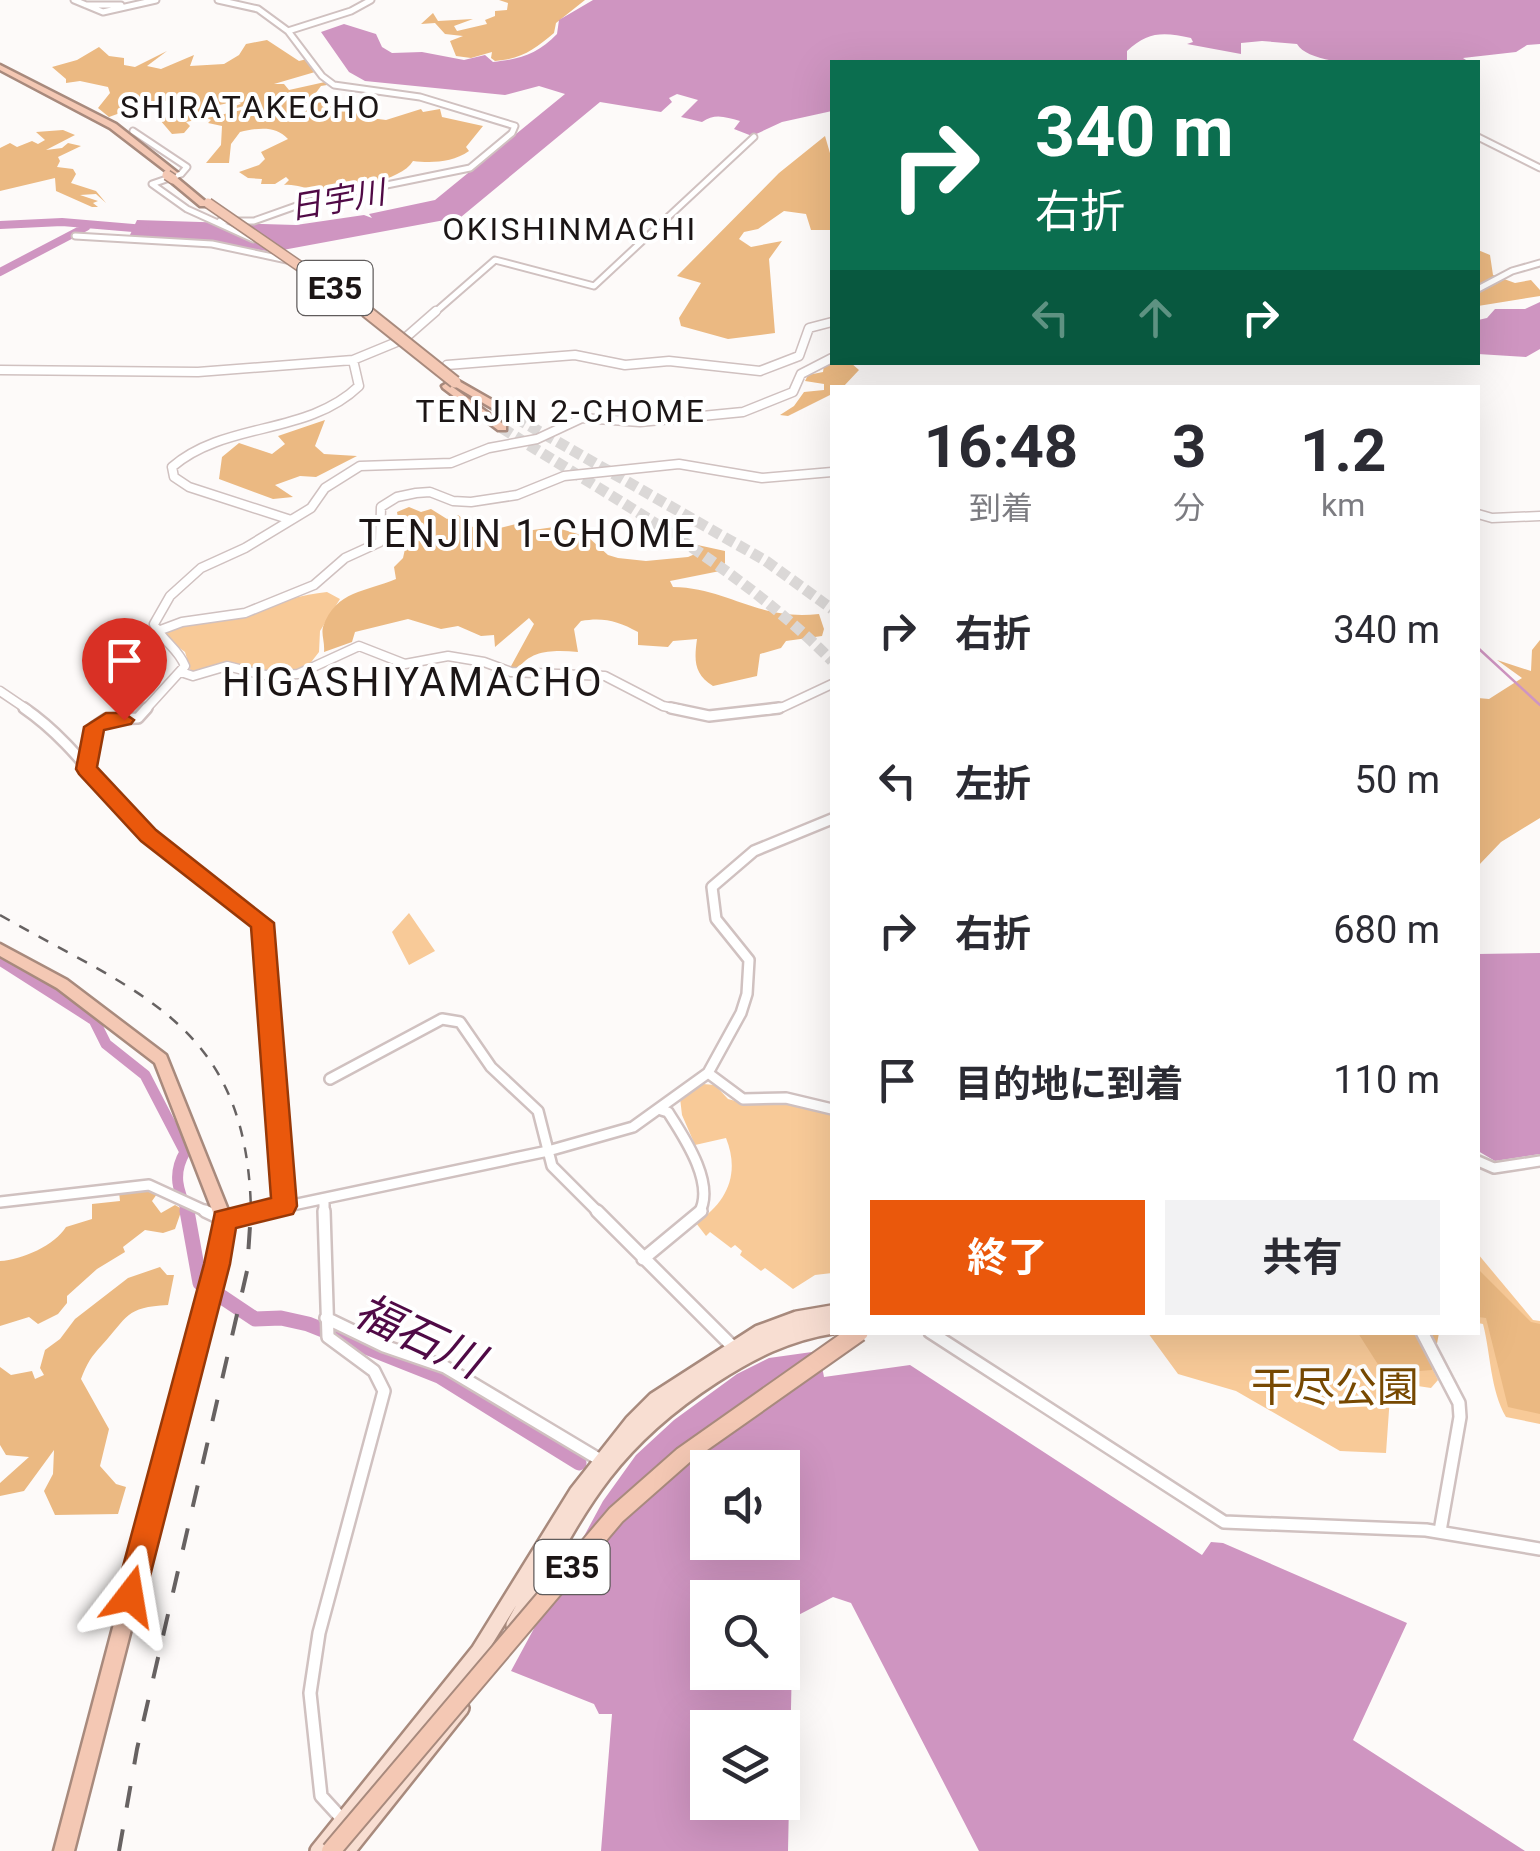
<!DOCTYPE html>
<html lang="ja">
<meta charset="utf-8">
<style>
body{margin:0;font-family:Roboto,"Noto Sans JP",sans-serif;background:#f2f2f3;color:#2b2b33;height:100vh;display:flex;flex-direction:column;font-size:38px;white-space:nowrap}
*{box-sizing:border-box;margin:0}
p{font-size:32px;color:#7c7c81}
.icon{flex:none;width:55px;height:55px;fill:none;stroke:currentColor;stroke-width:2;stroke-linecap:round;stroke-linejoin:round}
.map{position:relative;flex:1;overflow:hidden}
.drawer{position:absolute;left:830px;top:385px;width:650px;height:950px;display:flex;flex-direction:column;background:#fff;border-radius:0px;box-shadow:0 10px 40px #0002}
.drawer>*{flex:none}
.banner{position:absolute;left:830px;top:60px;width:650px;height:305px;border-radius:0px;box-shadow:0 10px 40px #0002;background:#0b6e4f;color:#fff;overflow:hidden}
.fabs{position:absolute;left:690px;top:1450px;display:grid;gap:20px}
.fabs a{display:grid;place-items:center;width:110px;height:110px;border-radius:0px;background:#fff;box-shadow:0 10px 40px #0002;font-size:50px}
.pin{position:absolute;display:grid;place-items:center;width:85px;height:85px;color:#fff;margin:-102px -42px;border-radius:50% 50% 50% 0;rotate:-45deg;box-shadow:0 0 10px #0007}
.pin .icon{rotate:45deg}
.me{position:absolute;width:110px;margin:-55px;rotate:14deg;stroke-linejoin:round;filter:drop-shadow(0 0 8px #0008)}
.turn{display:flex;align-items:center;gap:35px;height:210px;padding:0 40px;font-size:45px}
.turn .icon{width:130px;height:130px;stroke-width:2.5}
.turn b{display:block;font-size:70px;line-height:85px}
.lanes{display:flex;align-items:center;height:95px;padding:0 40px;background:#0003;justify-content:center;gap:50px;direction:ltr}
.lanes .off{opacity:.35}
.eta{display:flex;justify-content:space-evenly;align-items:center;height:170px;text-align:center}
.eta b{font-size:60px;font-weight:700;line-height:70px}
.action{display:flex;gap:20px;margin-top:auto;padding:20px 40px}
.action a{flex:1;height:115px;border-radius:0px;background:#ea580c;color:#fff;font-size:40px;font-weight:700;line-height:115px;text-align:center}
.action a+a{background:#f2f2f3;color:#2b2b33}
ul{padding:0;list-style:none}
li{display:flex;align-items:center;gap:30px;height:150px;padding:0 40px}
li div{flex:1}
li b{display:block;font-size:38px}
li em{font-style:normal}
.map>svg:first-child{display:block}
.green{fill:#f8ca98}
.forest{fill:#ebb982}
.water{fill:#cf95c1;fill-rule:evenodd}
.lines{fill:none;stroke-linecap:round;stroke-linejoin:round}
.stream{stroke:#cf95c1;stroke-width:2.5}
.river-far2{stroke:#cf95c1;stroke-width:8}
.river-far1{stroke:#cf95c1;stroke-width:11}
.river{stroke:#cf95c1;stroke-width:15}
.highway-tunnel{stroke:#dbd8d7;stroke-width:11;stroke-dasharray:11 5;stroke-linecap:butt}
.minor-far3-casing{stroke:#d0c1c0;stroke-width:9}
.minor-far2-casing{stroke:#d0c1c0;stroke-width:11}
.minor-far1-casing{stroke:#d0c1c0;stroke-width:14}
.minor-casing{stroke:#d0c1c0;stroke-width:16}
.major-casing{stroke:#a88a7d;stroke-width:20}
.highway-casing{stroke:#a88a7d;stroke-width:5}
.minor-far3{stroke:#fff;stroke-width:5}
.minor-far2{stroke:#fff;stroke-width:8}
.minor-far1{stroke:#fff;stroke-width:9}
.minor{stroke:#fff;stroke-width:11}
.major{stroke:#f8ded2;stroke-width:15}
.highway{fill:#f4c8b4;fill-rule:evenodd}
.rail-far1{stroke:#676262;stroke-width:2.5;stroke-dasharray:11 11;stroke-linecap:butt}
.rail{stroke:#676262;stroke-width:4;stroke-dasharray:22 22;stroke-linecap:butt}
.highway-bridge-far2-casing{stroke:#a88a7d;stroke-width:12;stroke-linecap:butt}
.highway-bridge-far1-casing{stroke:#a88a7d;stroke-width:15;stroke-linecap:butt}
.highway-bridge-casing{stroke:#a88a7d;stroke-width:22;stroke-linecap:butt}
.highway-bridge-far2{stroke:#f4c8b4;stroke-width:9}
.highway-bridge-far1{stroke:#f4c8b4;stroke-width:11}
.highway-bridge{stroke:#f4c8b4;stroke-width:18}
.route{fill:#ea580c;stroke:#983908;stroke-width:2.5}
.labels{text-anchor:middle;dominant-baseline:central;stroke-width:8;stroke-linejoin:round;paint-order:stroke}
.far-quarter-label{font-size:32px;letter-spacing:2.5px;fill:#1c1616;stroke:#fff}
.far-water-label{font-size:32px;font-style:italic;fill:#500a46;stroke:#fff}
.shield{fill:#fff;stroke:#605c5c;stroke-width:2.5}
.shield-label{font-size:32px;font-weight:bold;fill:#1c1616}
.far-neighbourhood-label{font-size:32px;letter-spacing:2.5px;fill:#1c1616;stroke:#fff}
.neighbourhood-label{font-size:38px;letter-spacing:2.5px;fill:#1c1616;stroke:#fff}
.quarter-label{font-size:40px;letter-spacing:2.5px;fill:#1c1616;stroke:#fff}
.near-park-label{font-size:42px;fill:#774902;stroke:#fff}
.near-water-label{font-size:45px;font-style:italic;fill:#500a46;stroke:#fff}
</style>
<div class="map">
<svg width="1540" height="1851" viewBox="0 0 1540 1851">
<rect width="100%" height="100%" fill="#fdfaf9"/>
<path class="green" d="M327,592L340,599L320,631L319,652L305,670L272,673L241,667L191,672L185,652L163,636L162,632C183,624 203,624 225,618C259,608 292,596 327,592Z
M409,913L435,951L409,965L392,932Z
M703,1084L715,1085L728,1099L743,1103L788,1102L832,1112V1273L815,1275L793,1289L765,1268L761,1271L740,1255L742,1251L735,1245L731,1248L710,1232L706,1236L696,1223C728,1202 740,1173 726,1138L695,1145L682,1115L680,1098Z
M1478,1254L1533,1320L1540,1321V1424L1506,1417C1490,1389 1491,1355 1483,1324L1478,1323Z
M1148,1333H1415L1438,1380L1431,1388L1391,1382L1386,1453L1340,1451L1236,1391L1178,1374Z"/>
<path class="forest" d="M499,0H585L556,23L554,33C535,49 522,59 495,61L491,58L492,52L471,58L456,56L450,41L463,36L445,34L435,23L421,24L433,13L438,21L473,19L454,26L457,31L487,24L485,20L495,16V11L507,10L508,3Z
M267,40L299,61L307,59L315,72L274,84H284L289,90L325,82L327,85L321,86L309,102H340L368,112L362,117L386,120L421,109L423,112L440,109L442,117L483,126L466,147L469,151C452,163 430,163 413,161C400,183 340,190 315,189C303,189 297,184 284,185L289,180L286,177L275,184H261L262,179L248,178L239,172L259,165L265,159L261,152L288,139C276,125 257,128 240,132L231,144L229,163H206L221,145L222,126L208,123L211,120L207,118L246,109L244,106L233,109L231,107L241,104L238,101L200,109L205,118L186,122L190,126L184,133L172,134L160,120L171,115L185,116L194,106L192,101H152L138,111L131,109L109,117L98,108L110,93L108,87L80,81L66,83V79L52,67L77,60L99,47L109,56L124,58V65L135,67L167,51L147,66L161,69L194,55L190,66L224,64L239,55L246,44Z
M63,130L75,135L46,150L62,148L68,143L81,146L58,157L60,161L57,167L73,169L76,174L71,183L96,191L106,203L96,194L80,195L98,201L93,203L98,207H92L56,191L55,178L0,191V148L10,143L17,147L32,141L38,144L45,140L36,132Z
M825,136L832,160V230H811L806,214L784,211L758,229L744,232L739,239L751,247L782,241L769,259L775,333L728,339L681,326L679,318L701,283L677,276L779,173Z
M1478,250L1490,255L1493,275L1515,283L1531,280L1540,290V296L1478,306Z
M832,361L851,363L859,370L843,387L832,388V394L788,416L780,415L794,406L804,392L824,390V384L805,381L808,375L823,372L824,365Z
M325,420L315,446L324,454L357,456L316,477L300,476L275,485L293,497L273,499L219,479L222,457L239,443L272,454L285,444L278,436Z
M409,507L421,512L431,509L447,519L458,515L480,533L524,522L526,531L554,527L588,537L608,555L618,558L646,561L688,557L695,554L693,544L725,551V563L720,571L670,581L673,587C729,588 757,621 819,614L824,629L822,636L786,641L781,648L760,654L757,676L713,686C694,674 694,661 697,639L673,641L668,647L638,645V632C618,621 603,617 581,621L574,629L578,652C556,650 531,649 518,669L510,668L534,624L529,618L495,647L494,635L481,636L458,626L441,629L408,619L355,632L352,642L324,652C325,643 321,634 323,627C336,590 366,592 396,579L394,567L403,558L407,540L424,541L430,536L423,523L398,518L397,512Z
M1540,640V818L1501,842L1478,866V698L1489,699L1522,678L1497,660L1531,671L1532,650Z
M147,1187L157,1194L152,1201L161,1213L175,1205L182,1209L175,1229L163,1233L145,1230L123,1247L125,1252L97,1269L67,1296V1303L58,1314L38,1324L29,1317L0,1326V1261C22,1260 55,1245 66,1227L92,1219V1204L120,1201L119,1192Z
M160,1267L167,1275H174L168,1305C125,1307 128,1317 102,1345C91,1357 87,1363 81,1379L109,1429L100,1466L116,1484L126,1487L118,1514L55,1515L44,1491L53,1474L54,1450L24,1491L0,1496V1483L29,1457L6,1455L0,1445V1367L11,1375L32,1371L35,1379L44,1375L40,1368L45,1350L60,1339L75,1319L128,1278Z
M1478,1269L1531,1322L1540,1324V1414L1508,1407L1486,1318L1478,1317Z
M1358,1333H1439L1432,1370L1384,1374Z"/>
<path class="water" d="M593,0H1540V44L1527,45L1516,52L1463,58L1469,62C1434,62 1315,74 1297,44L1262,41L1241,43V54L1187,44L1193,42L1191,38C1164,32 1148,31 1127,51V62H832V111L782,122L752,136L734,129L740,121C725,117 715,113 702,122L681,117L698,100L677,94L669,98L672,102L661,112L600,102L461,217L272,252L224,244L129,237L137,220L296,225L364,215L372,218L369,214L435,200L565,94L539,86L505,95L365,81L349,72L321,32L344,24L376,34L382,47L392,53L422,52L464,60L485,55L493,62C520,59 538,54 557,34L559,20Z
M1540,302V349L1526,357L1478,354V320L1487,318L1495,309H1525Z
M1540,953V1154L1495,1161L1478,1151V954Z
M819,1351L824,1377L910,1365L1202,1555L1211,1542L1223,1543L1407,1623L1353,1740L1525,1851H979L851,1603L833,1597L783,1623L782,1598H708V1672H782L783,1643L792,1660L788,1851H601L612,1714H599L594,1704L511,1671L603,1501L636,1455L674,1420L737,1374L769,1358ZM708,1468H782V1542H708ZM708,1728H782V1802H708Z"/>
<g class="lines">
<path class="stream" d="M1478,648L1540,705"/>
<path class="river-far2" d="M0,225L62,222L145,229
M0,272L86,227"/>
<path class="river-far1" d="M0,960L94,1020L106,1044L145,1075L185,1152C172,1174 178,1191 188,1213"/>
<path class="river" d="M187,1211L200,1283
M222,1297L255,1319L281,1318L308,1324L439,1376L579,1463"/>
<path class="highway-tunnel" d="M516,418L766,561L832,609
M502,428C615,500 738,565 832,661"/>
<defs>
<path id="minor-far3" d="M74,0L103,12L156,0
M218,0L258,9L288,31L322,76L334,85L420,97L515,126L512,133L470,168L313,200L254,221H220
M86,5H121
M288,31L351,11L371,0
M133,131L187,167L181,174L152,184L187,209L253,239
M1478,137L1540,168
M75,236L212,244L287,260
M1478,289L1512,271L1540,263
M433,314L495,260L594,286L754,137"/>
<path id="minor-far2" d="M447,365L575,355L625,365L669,361L760,371L799,356L809,328L832,322
M0,370L198,372L353,360L404,339L436,311
M1478,514L1492,518L1540,516
M291,520L189,487L174,477L172,467C225,421 307,436 359,386L353,360
M158,631L182,622L245,613L314,585L345,558L380,542L381,507L397,497L416,493L430,492L453,501L471,502L517,495L564,476L679,464L762,478L832,472
M181,672L193,676L227,666L264,675L298,674L359,646L405,664L448,656L484,662L511,672L605,676L663,706L682,710
M0,691L28,710
M145,710L185,666C178,648 163,642 154,624L170,596L201,568L245,548L311,508L325,488L360,466L451,463L489,448L537,439L582,418L640,422L743,412L793,392L801,374L832,358
M766,710L783,707L832,684"/>
<path id="minor-far1" d="M24,708C75,743 103,792 147,834C182,867 225,894 263,923L284,1206
M671,708L709,716L779,708
M86,769L94,727L106,719L138,718L147,708
M708,1073L743,1099L786,1098L832,1109
M330,1079L442,1019L460,1022L491,1067L538,1111L552,1166L599,1213
M658,1109L668,1112C684,1137 716,1184 699,1213
M1478,1161L1494,1168L1540,1161
M324,1199V1213
M0,1202L149,1185L210,1213
M255,1213L548,1151L633,1127L708,1073L741,1013L747,994L749,960L716,919L712,887L754,851L832,819"/>
<path id="minor" d="M205,1211L224,1220L266,1211
M324,1211L328,1337L374,1371L384,1391L319,1633L310,1693L321,1796L343,1820
M597,1211L737,1351
M643,1259L701,1211
M326,1318L384,1346L445,1367L602,1461
M930,1332L1224,1522L1426,1530L1540,1549
M1422,1332L1459,1403L1460,1417L1440,1531"/>
<path id="major" d="M514,1625C575,1514 602,1448 713,1376C750,1352 787,1333 832,1326
M318,1851L479,1651L577,1493L633,1422L655,1400L759,1333L797,1319L832,1313
M347,1851L461,1708"/>
<path id="highway" d="M0,65L116,124L178,173L171,175L110,128L0,70Z
M170,177H176L206,202V206H200L170,181Z
M455,379L520,416L521,418L516,421L512,420L451,384L450,382Z
M447,383L506,426V430H498L443,388L442,386Z
M0,944L67,980L166,1055L232,1220L225,1264L74,1851H54L209,1264L216,1220L155,1063L57,988L0,956Z"/>
</defs>
<use href="#minor-far3" class="minor-far3-casing"/>
<use href="#minor-far2" class="minor-far2-casing"/>
<use href="#minor-far1" class="minor-far1-casing"/>
<use href="#minor" class="minor-casing"/>
<use href="#major" class="major-casing"/>
<use href="#highway" class="highway-casing"/>
<use href="#minor-far3" class="minor-far3"/>
<use href="#minor-far2" class="minor-far2"/>
<use href="#minor-far1" class="minor-far1"/>
<use href="#minor" class="minor"/>
<use href="#major" class="major"/>
<use href="#highway" class="highway"/>
<path class="rail-far1" d="M0,915C140,995 248,1024 251,1213"/>
<path class="rail" d="M119,1851L137,1749L247,1271L251,1211"/>
<defs>
<path id="highway-bridge-far2" d="M167,175L173,179
M208,203L369,314"/>
<path id="highway-bridge-far1" d="M366,311L455,382"/>
<path id="highway-bridge" d="M331,1851L616,1515L683,1456L859,1332"/>
</defs>
<use href="#highway-bridge-far2" class="highway-bridge-far2-casing"/>
<use href="#highway-bridge-far1" class="highway-bridge-far1-casing"/>
<use href="#highway-bridge" class="highway-bridge-casing"/>
<use href="#highway-bridge-far2" class="highway-bridge-far2"/>
<use href="#highway-bridge-far1" class="highway-bridge-far1"/>
<use href="#highway-bridge" class="highway-bridge"/>
</g>
<path class="route" d="M106,713H124L134,720L131,724L104,730L97,767L156,830L274,923L297,1206L293,1214L236,1228L230,1264L145,1596L141,1607L130,1611L120,1607L115,1596L204,1264L215,1212L271,1198L251,927L141,841L79,774L76,769L84,727Z"/>
<g class="labels">
<g class="far-quarter-label">
<text x="251" y="107">SHIRATAKECHO</text>
<text x="570" y="229">OKISHINMACHI</text>
</g>
<g class="far-water-label">
<text transform="translate(337 200) rotate(-10)">日宇川</text>
</g>
<g class="shield">
<rect x="297.5" y="261" width="75" height="54" rx="8"/>
<rect x="534.5" y="1540" width="75" height="54" rx="8"/>
</g>
<g class="shield-label">
<text x="335" y="288">E35</text>
<text x="572" y="1567">E35</text>
</g>
<g class="far-neighbourhood-label">
<text x="561" y="411">TENJIN 2-CHOME</text>
</g>
<g class="neighbourhood-label">
<text x="528" y="534">TENJIN 1-CHOME</text>
</g>
<g class="quarter-label">
<text x="413" y="682">HIGASHIYAMACHO</text>
</g>
<g class="near-park-label">
<text x="1335" y="1387">干尽公園</text>
</g>
<g class="near-water-label">
<text transform="translate(419 1336) rotate(25)">福石川</text>
</g>
</g>
</svg>
<div class="fabs">
<a><svg class="icon" aria-label="sound" viewBox="0 0 24 24"><path d="M4 9h4l5-4v14l-5-4H4zM17 9q2 3 0 6"/></svg></a>
<a><svg class="icon" aria-label="search" viewBox="0 0 24 24"><circle cx="10" cy="10" r="6"/><path d="M15 15l6 6"/></svg></a>
<a><svg class="icon" aria-label="layers" viewBox="0 0 24 24"><path d="M12 4l9 5-9 5-9-5zM3 14l9 5 9-5"/></svg></a>
</div>
<div class="pin" style="left:124px;top:720px;background:#d93025"><svg class="icon" aria-label="arrive" viewBox="0 0 24 24"><path d="M6 21V4h12l-3 4 3 4H6"/></svg></div>
<svg class="me" style="left:130px;top:1596px" viewBox="-20 -20 40 40"><path d="M0-17L14 15 0 8-14 15z" fill="#ea580c" stroke="#fff" stroke-width="4"/></svg>
<div class="banner">
<div class="turn"><svg class="icon" aria-label="right" viewBox="0 0 24 24"><path d="M7 20v-9h11M14 6l5 5-5 5"/></svg><div><b>340 m</b>右折</div></div>
<div class="lanes"><svg class="icon off" aria-label="left" viewBox="0 0 24 24"><path d="M17 20v-9H6M10 6l-5 5 5 5"/></svg><svg class="icon off" aria-label="ahead" viewBox="0 0 24 24"><path d="M12 20V5M6 11l6-6 6 6"/></svg><svg class="icon" aria-label="right" viewBox="0 0 24 24"><path d="M7 20v-9h11M14 6l5 5-5 5"/></svg></div>
</div>
<section class="drawer">
<div class="eta">
<div><b>16:48</b><p>到着</p></div>
<div><b>3</b><p>分</p></div>
<div><b>1.2</b><p>km</p></div>
</div>
<ul>
<li><svg class="icon" aria-label="right" viewBox="0 0 24 24"><path d="M7 20v-9h11M14 6l5 5-5 5"/></svg><div><b>右折</b></div><em>340 m</em></li>
<li><svg class="icon" aria-label="left" viewBox="0 0 24 24"><path d="M17 20v-9H6M10 6l-5 5 5 5"/></svg><div><b>左折</b></div><em>50 m</em></li>
<li><svg class="icon" aria-label="right" viewBox="0 0 24 24"><path d="M7 20v-9h11M14 6l5 5-5 5"/></svg><div><b>右折</b></div><em>680 m</em></li>
<li><svg class="icon" aria-label="arrive" viewBox="0 0 24 24"><path d="M6 21V4h12l-3 4 3 4H6"/></svg><div><b>目的地に到着</b></div><em>110 m</em></li>
</ul>
<div class="action"><a>終了</a><a>共有</a></div>
</section>
</div>
